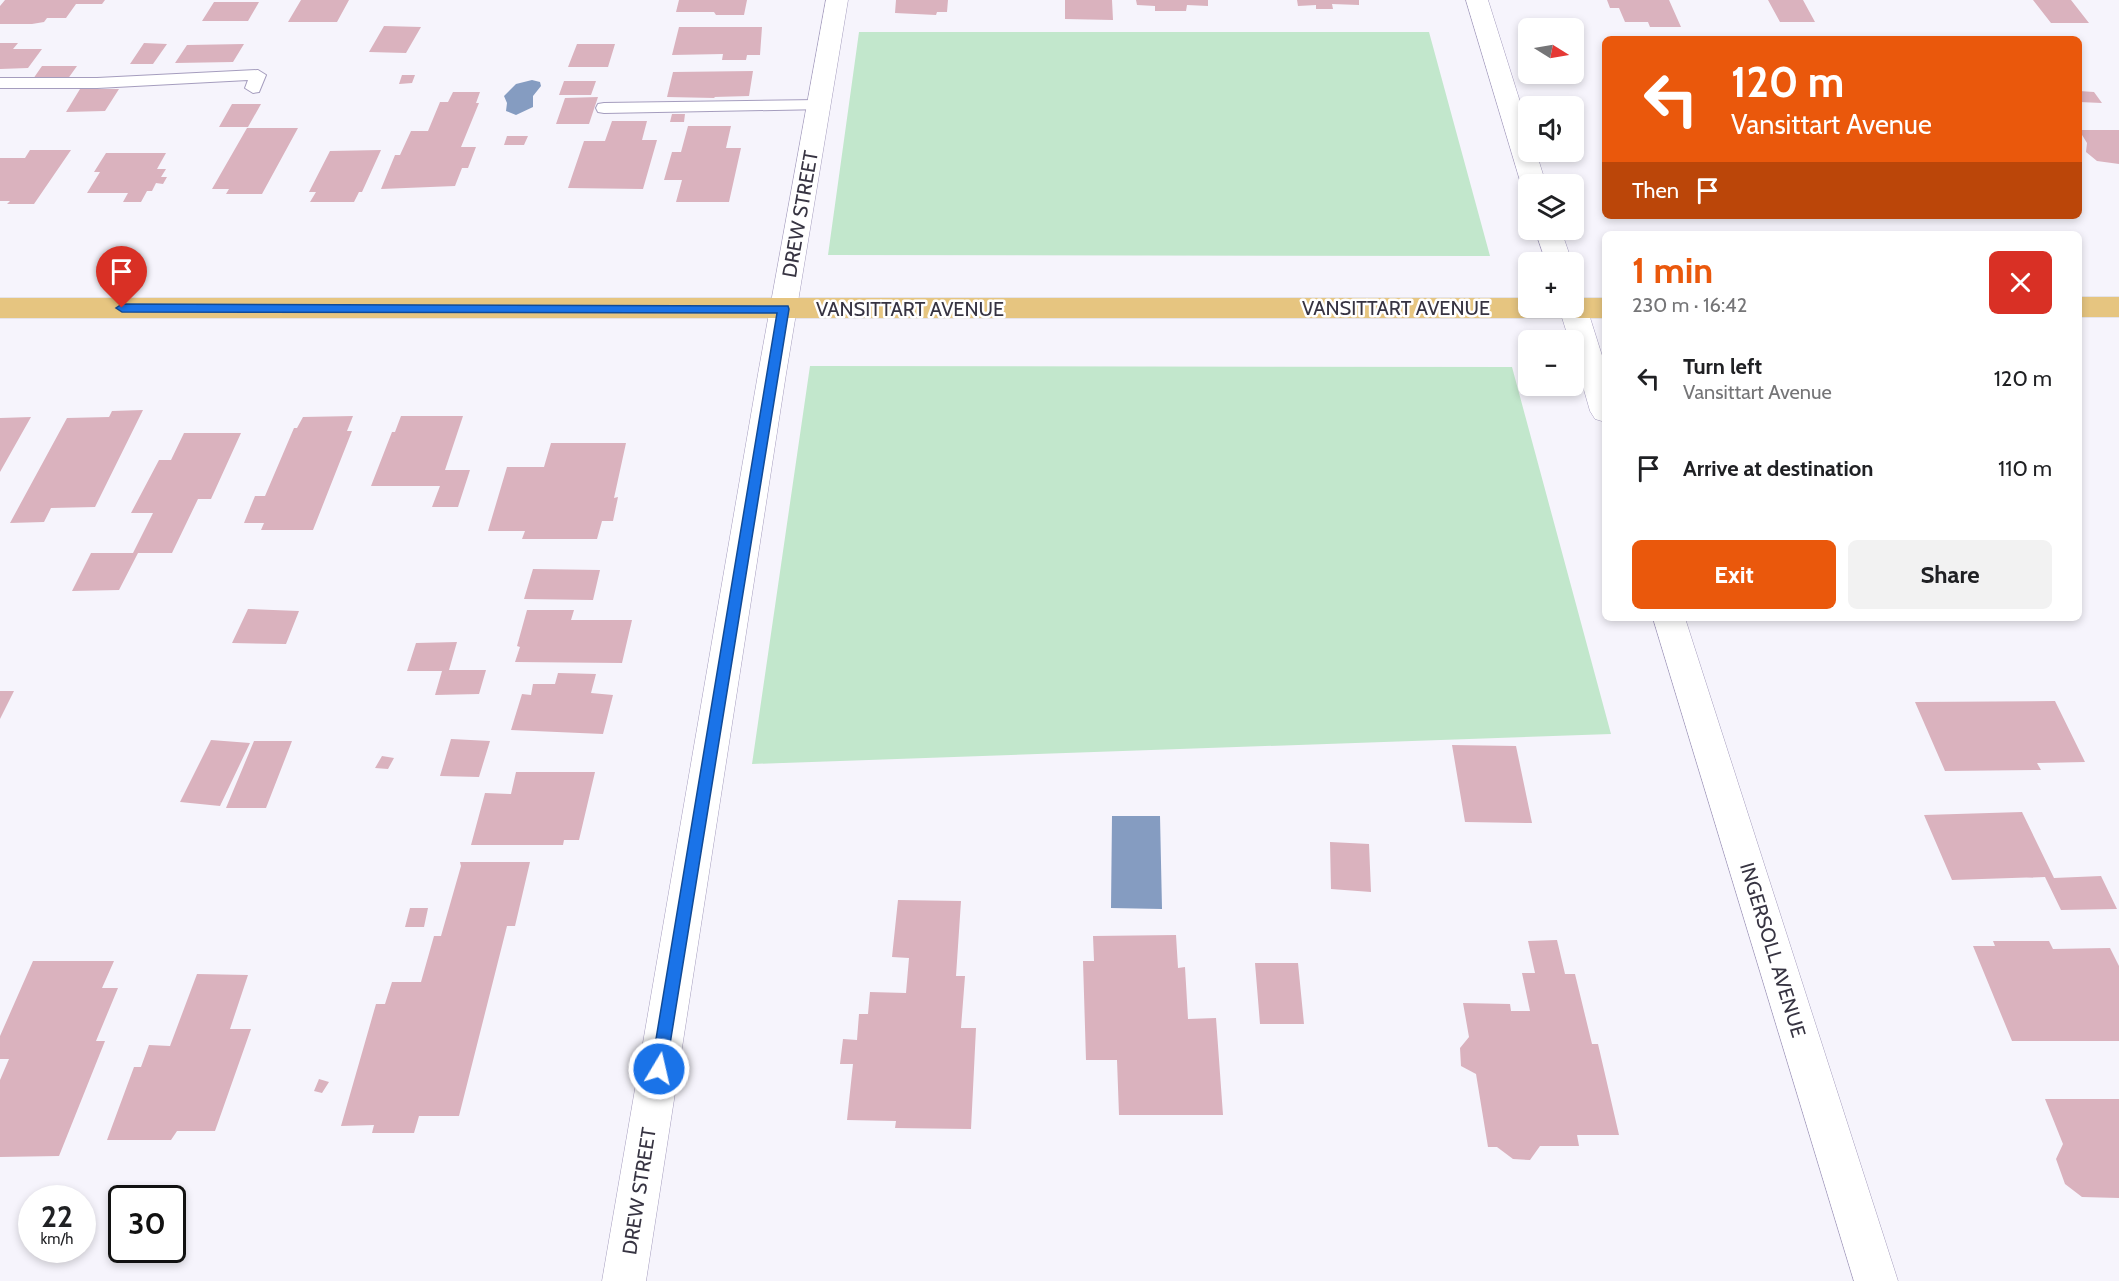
<!DOCTYPE html>
<meta charset="utf-8">
<style>
body{margin:0;font-family:Cabin,sans-serif;background:#f2f2f2;color:#202124;height:100vh;display:flex;flex-direction:column;font-size:22px;white-space:nowrap}
*{box-sizing:border-box;margin:0}
p{font-size:20px;color:#757577}
.icon{flex:none;width:33px;height:33px;fill:none;stroke:currentColor;stroke-width:2;stroke-linecap:round;stroke-linejoin:round}
.map{position:relative;flex:1;overflow:hidden}
.side{position:absolute;left:1602px;top:231px;width:480px;height:390px;display:flex;flex-direction:column;background:#fff;border-radius:9px;box-shadow:0 3px 9px #0003}
.side>*{flex:none}
.top-card{position:absolute;left:1602px;top:36px;width:480px;height:183px;border-radius:9px;box-shadow:0 3px 9px #0003;background:#ea580c;color:#fff;overflow:hidden}
.needle{width:39px;rotate:101deg}
.buttons{position:absolute;left:1518px;top:18px;display:grid;gap:12px}
.buttons a{display:grid;place-items:center;width:66px;height:66px;border-radius:9px;background:#fff;box-shadow:0 3px 9px #0003;font-size:30px}
.speed{position:absolute;left:18px;top:1185px;display:flex;gap:12px;font-size:30px;font-weight:700;text-align:center}
.speed>*{display:grid;place-content:center;width:78px;height:78px;border-radius:50%;background:#fff;box-shadow:0 3px 9px #0003;line-height:1}
.speed small{font-size:15px;font-weight:400}
.speed .limit{border:3px solid #111;border-radius:9px;background:#fff;color:#111}
.pin{position:absolute;display:grid;place-items:center;width:51px;height:51px;color:#fff;margin:-62px -26px;border-radius:50% 50% 50% 0;rotate:-45deg;box-shadow:0 0 6px #0007}
.pin .icon{rotate:45deg}
.me{position:absolute;width:66px;margin:-33px;rotate:9deg;stroke-linejoin:round;filter:drop-shadow(0 0 4px #0008)}
.turn{display:flex;align-items:center;gap:21px;height:126px;padding:0 30px;font-size:27px}
.turn .icon{width:78px;height:78px;stroke-width:2.5}
.turn b{display:block;font-size:42px;line-height:51px}
.then{display:flex;align-items:center;height:57px;padding:0 30px;background:#0003;gap:12px;font-size:22px}
.round{display:grid;place-items:center;flex:none;width:63px;height:63px;border-radius:9px;background:#f2f2f2}
.headline{display:flex;align-items:center;justify-content:space-between;height:102px;padding:0 30px}
h1{font-size:36px;font-weight:800;line-height:45px;color:#ea580c}
.button{display:flex;gap:12px;margin-top:auto;padding:12px 30px}
.button a{flex:1;height:69px;border-radius:9px;background:#ea580c;color:#fff;font-size:24px;font-weight:800;line-height:69px;text-align:center}
.button a+a{background:#f2f2f2;color:#202124}
ul{padding:0;list-style:none}
li{display:flex;align-items:center;gap:18px;height:90px;padding:0 30px}
li div{flex:1}
li b{display:block;font-size:22px}
li em{font-style:normal}
.map>svg:first-child{display:block}
.green{fill:#c2e7cc}
.water{fill:#859cc1}
.building{fill:#dab2be}
.lines{fill:none;stroke-linecap:round;stroke-linejoin:round}
.service-casing{stroke:#a59dbe;stroke-width:2}
.minor-casing{stroke:#a59dbe;stroke-width:1}
.tertiary-casing{stroke:#a59dbe;stroke-width:1}
.primary-casing{stroke:#d3d2d5;stroke-width:1}
.service{fill:#fff;fill-rule:evenodd}
.minor{fill:#fff;fill-rule:evenodd}
.tertiary{fill:#fff;fill-rule:evenodd}
.primary{fill:#e6c580;fill-rule:evenodd}
.route{fill:#1a73e8;stroke:#114b97;stroke-width:1.5}
.labels{text-anchor:middle;dominant-baseline:central;stroke-width:5;stroke-linejoin:round;paint-order:stroke}
.street-label{font-size:20px;fill:#373442;stroke:#fff}
</style>
<div class="map">
<svg width="2119" height="1281" viewBox="0 0 2119 1281">
<rect width="100%" height="100%" fill="#f6f4fc"/>
<path class="green" d="M859,32H1429L1490,256L828,255Z
M810,366L1512,367L1611,734L752,764Z"/>
<path class="water" d="M532,80L540,82L541,86L533,96V107L516,115L506,111L507,103L504,96L516,84Z
M1112,816H1160L1162,909L1111,908Z"/>
<path class="building" d="M5,0H105L102,4H76L66,18H47L44,22L32,24H0V6Z
M301,0H349L337,22H288Z
M679,0H747L744,15H716L714,12H676Z
M896,0H948L947,12H937L936,15L895,13Z
M1065,0H1112L1113,20L1065,19Z
M1136,0H1208V6L1187,5L1186,11H1155V6L1137,5Z
M1297,0H1359V5L1332,4L1333,9H1316V5L1298,6Z
M1607,0H1669L1681,27H1650L1648,22H1625L1619,8H1610Z
M1768,0H1803L1815,22H1780Z
M2033,0H2071L2089,23H2051Z
M214,2H259L248,21H202Z
M384,26L421,27L406,53L369,52Z
M679,27H762L760,55H747L746,60H722L723,54L672,55Z
M0,43H18L13,49H42L28,68L0,69Z
M144,43L167,44L153,64H130Z
M244,44L233,62L175,63L187,45Z
M577,44H615L608,67H568Z
M42,66H77L67,80L33,79Z
M753,71L749,96L714,97L715,98L667,97L673,72Z
M402,75H415L412,83L399,84Z
M564,81H596L591,95H559Z
M80,89H119L105,111L66,112Z
M2079,91L2094,92L2102,103L2079,102Z
M453,92H480L476,103H479L461,147H476L468,168H462L455,186L381,189L395,155H400L411,131H428L440,102H448Z
M598,97L589,124H556L565,98Z
M232,104H261L248,127H219Z
M672,114H685L684,122H670Z
M612,121H647L642,140H657L643,189L568,188L584,141H605Z
M688,126H731L726,148H741L729,202H676L682,180H664L672,152H681Z
M247,128H298L262,194H226L229,189H212Z
M2079,130H2119V164L2097,161L2086,152L2087,143Z
M507,136H528L524,145H504Z
M30,150H71L34,204H7L10,201H0V158H25Z
M381,150L362,192H359L354,202H310L316,192H309L330,151Z
M106,153H166L157,169H166L161,177H167L163,184L156,183L152,191H147L141,202H123L128,193H87L100,172H94Z
M143,410L95,507L51,508L44,522L10,523L67,418L109,417L112,411Z
M353,416L347,431H352L313,530H261L264,523H244L255,496H265L294,428H297L303,417Z
M401,416H463L445,470H470L458,507H432L440,486H371L392,432H395Z
M31,417L0,472V418Z
M184,433H241L211,499H198L172,553H138L119,590L72,591L91,553H133L153,513H131L159,460H171Z
M551,443H626L614,498L618,497L613,521H602L597,539H522L525,531H488L507,467H544Z
M533,569L600,570L593,600L524,599Z
M248,609L299,611L286,644L232,643Z
M527,610H574L571,620H632L622,663L515,662L520,647L517,646Z
M457,642L449,670H486L479,694L435,695L442,671H407L416,643Z
M558,673L596,674L591,693L613,695L603,734L511,730L522,694L531,695L533,684H555Z
M0,691H14L0,719Z
M2055,701L2085,762L2037,763L2041,770L1945,771L1915,702Z
M451,739L490,741L479,777L440,776Z
M211,740L250,743L220,806L180,802Z
M254,741H292L266,808H226Z
M1452,745L1516,746L1532,823L1465,822Z
M382,756L394,758L388,769L375,768Z
M516,772H595L579,840H564L563,845H471L485,793L511,794Z
M2022,812L2054,878L2101,876L2117,909L2061,910L2045,877L1952,880L1924,815Z
M1330,842L1369,844L1371,892L1331,889Z
M460,862H530L515,926H507L459,1116H419L414,1133H372L374,1125L341,1126L376,1004H385L392,982H421L434,936H441L461,866Z
M898,900L961,901L956,976H965L961,1028H976L971,1129L895,1128L896,1121L847,1120L853,1064H840L843,1039L857,1040L859,1014H868L870,992L906,993L909,958L892,957Z
M410,908H428L424,927H405Z
M1176,935L1178,968L1185,967L1188,1019L1216,1018L1223,1115H1119L1117,1060H1086L1083,961H1094L1093,936Z
M1557,940L1565,974H1575L1592,1044H1598L1619,1135H1577L1579,1146H1540L1530,1160L1513,1159L1497,1147H1488L1476,1074L1461,1066L1460,1048L1469,1037L1463,1003L1510,1004L1511,1011H1530L1522,973H1535L1528,941Z
M1993,941H2049L2053,949L2110,948L2119,966V1041H2012L1973,946H1995Z
M33,961H114L102,988H118L96,1041H105L59,1156L0,1157V1080L9,1059H0V1036Z
M1255,963H1298L1304,1024H1260Z
M197,974L248,975L230,1029H251L215,1131H177L171,1140H107L134,1067H141L149,1045L170,1046Z
M319,1079L329,1082L322,1093L314,1091Z
M2045,1099H2119V1198L2082,1197L2065,1184L2056,1159L2063,1144Z"/>
<g class="lines">
<defs>
<path id="service" d="M258,70L266,75L259,92L253,93L245,88L248,80L97,88H0V78H97Z
M819,100L825,101L827,105L825,109L604,113L598,112L596,108L598,104L604,103Z"/>
<path id="minor" d="M826,0H848L786,374L646,1281H602L758,374Z"/>
<path id="tertiary" d="M1466,0H1488L1528,127V152H1536L1546,184H1528V191L1521,184Z
M1535,230H1561L1572,262H1546Z
M1574,298L1583,301L1587,308L1605,365V422L1595,419L1590,411L1574,355V340H1569L1559,308H1574Z
M1653,618H1685L1898,1281H1854Z"/>
<path id="primary" d="M2079,297H2119V317H2079Z
M0,298H1528V308H1574V298H1605V318H0Z"/>
</defs>
<use href="#service" class="service-casing"/>
<use href="#minor" class="minor-casing"/>
<use href="#tertiary" class="tertiary-casing"/>
<use href="#primary" class="primary-casing"/>
<use href="#service" class="service"/>
<use href="#minor" class="minor"/>
<use href="#tertiary" class="tertiary"/>
<use href="#primary" class="primary"/>
</g>
<path class="route" d="M122,304L788,306L789,309L665,1075L659,1078L653,1075L651,1069L777,313L122,312L116,308Z"/>
<g class="labels">
<g class="street-label">
<text transform="translate(800 214) rotate(-80)">DREW STREET</text>
<text x="1396" y="308">VANSITTART AVENUE</text>
<text x="910" y="309">VANSITTART AVENUE</text>
<text transform="translate(1773 950) rotate(73)">INGERSOLL AVENUE</text>
<text transform="translate(639 1191) rotate(-81)">DREW STREET</text>
</g>
</g>
</svg>
<div class="buttons">
<a><svg class="needle" viewBox="-14 -14 28 28"><path d="M0-13l5 13h-10z" fill="#e53935"/><path d="M0 13l5-13h-10z" fill="#757577"/></svg></a>
<a><svg class="icon" aria-label="sound" viewBox="0 0 24 24"><path d="M4 9h4l5-4v14l-5-4H4zM17 9q2 3 0 6"/></svg></a>
<a><svg class="icon" aria-label="layers" viewBox="0 0 24 24"><path d="M12 4l9 5-9 5-9-5zM3 14l9 5 9-5"/></svg></a>
<a>+</a>
<a>−</a>
</div>
<div class="speed"><div>22<small>km/h</small></div><div class="limit">30</div></div>
<div class="pin" style="left:122px;top:308px;background:#d93025"><svg class="icon" aria-label="arrive" viewBox="0 0 24 24"><path d="M6 21V4h12l-3 4 3 4H6"/></svg></div>
<svg class="me" style="left:659px;top:1069px" viewBox="-20 -20 40 40"><circle r="17" fill="#1a73e8" stroke="#fff" stroke-width="3"/><path d="M0-11L8 9 0 5-8 9z" fill="#fff"/></svg>
<div class="top-card">
<div class="turn"><svg class="icon" aria-label="left" viewBox="0 0 24 24"><path d="M17 20v-9H6M10 6l-5 5 5 5"/></svg><div><b>120 m</b>Vansittart Avenue</div></div>
<div class="then">Then<svg class="icon" aria-label="arrive" viewBox="0 0 24 24"><path d="M6 21V4h12l-3 4 3 4H6"/></svg></div>
</div>
<section class="side">
<div class="headline"><div><h1>1 min</h1><p>230 m · 16:42</p></div><a class="round" style="background:#d93025;color:#fff"><svg class="icon" aria-label="close" viewBox="0 0 24 24"><path d="M6 6l12 12M18 6L6 18"/></svg></a></div>
<ul>
<li><svg class="icon" aria-label="left" viewBox="0 0 24 24"><path d="M17 20v-9H6M10 6l-5 5 5 5"/></svg><div><b>Turn left</b><p>Vansittart Avenue</p></div><em>120 m</em></li>
<li><svg class="icon" aria-label="arrive" viewBox="0 0 24 24"><path d="M6 21V4h12l-3 4 3 4H6"/></svg><div><b>Arrive at destination</b></div><em>110 m</em></li>
</ul>
<div class="button"><a>Exit</a><a>Share</a></div>
</section>
</div>
